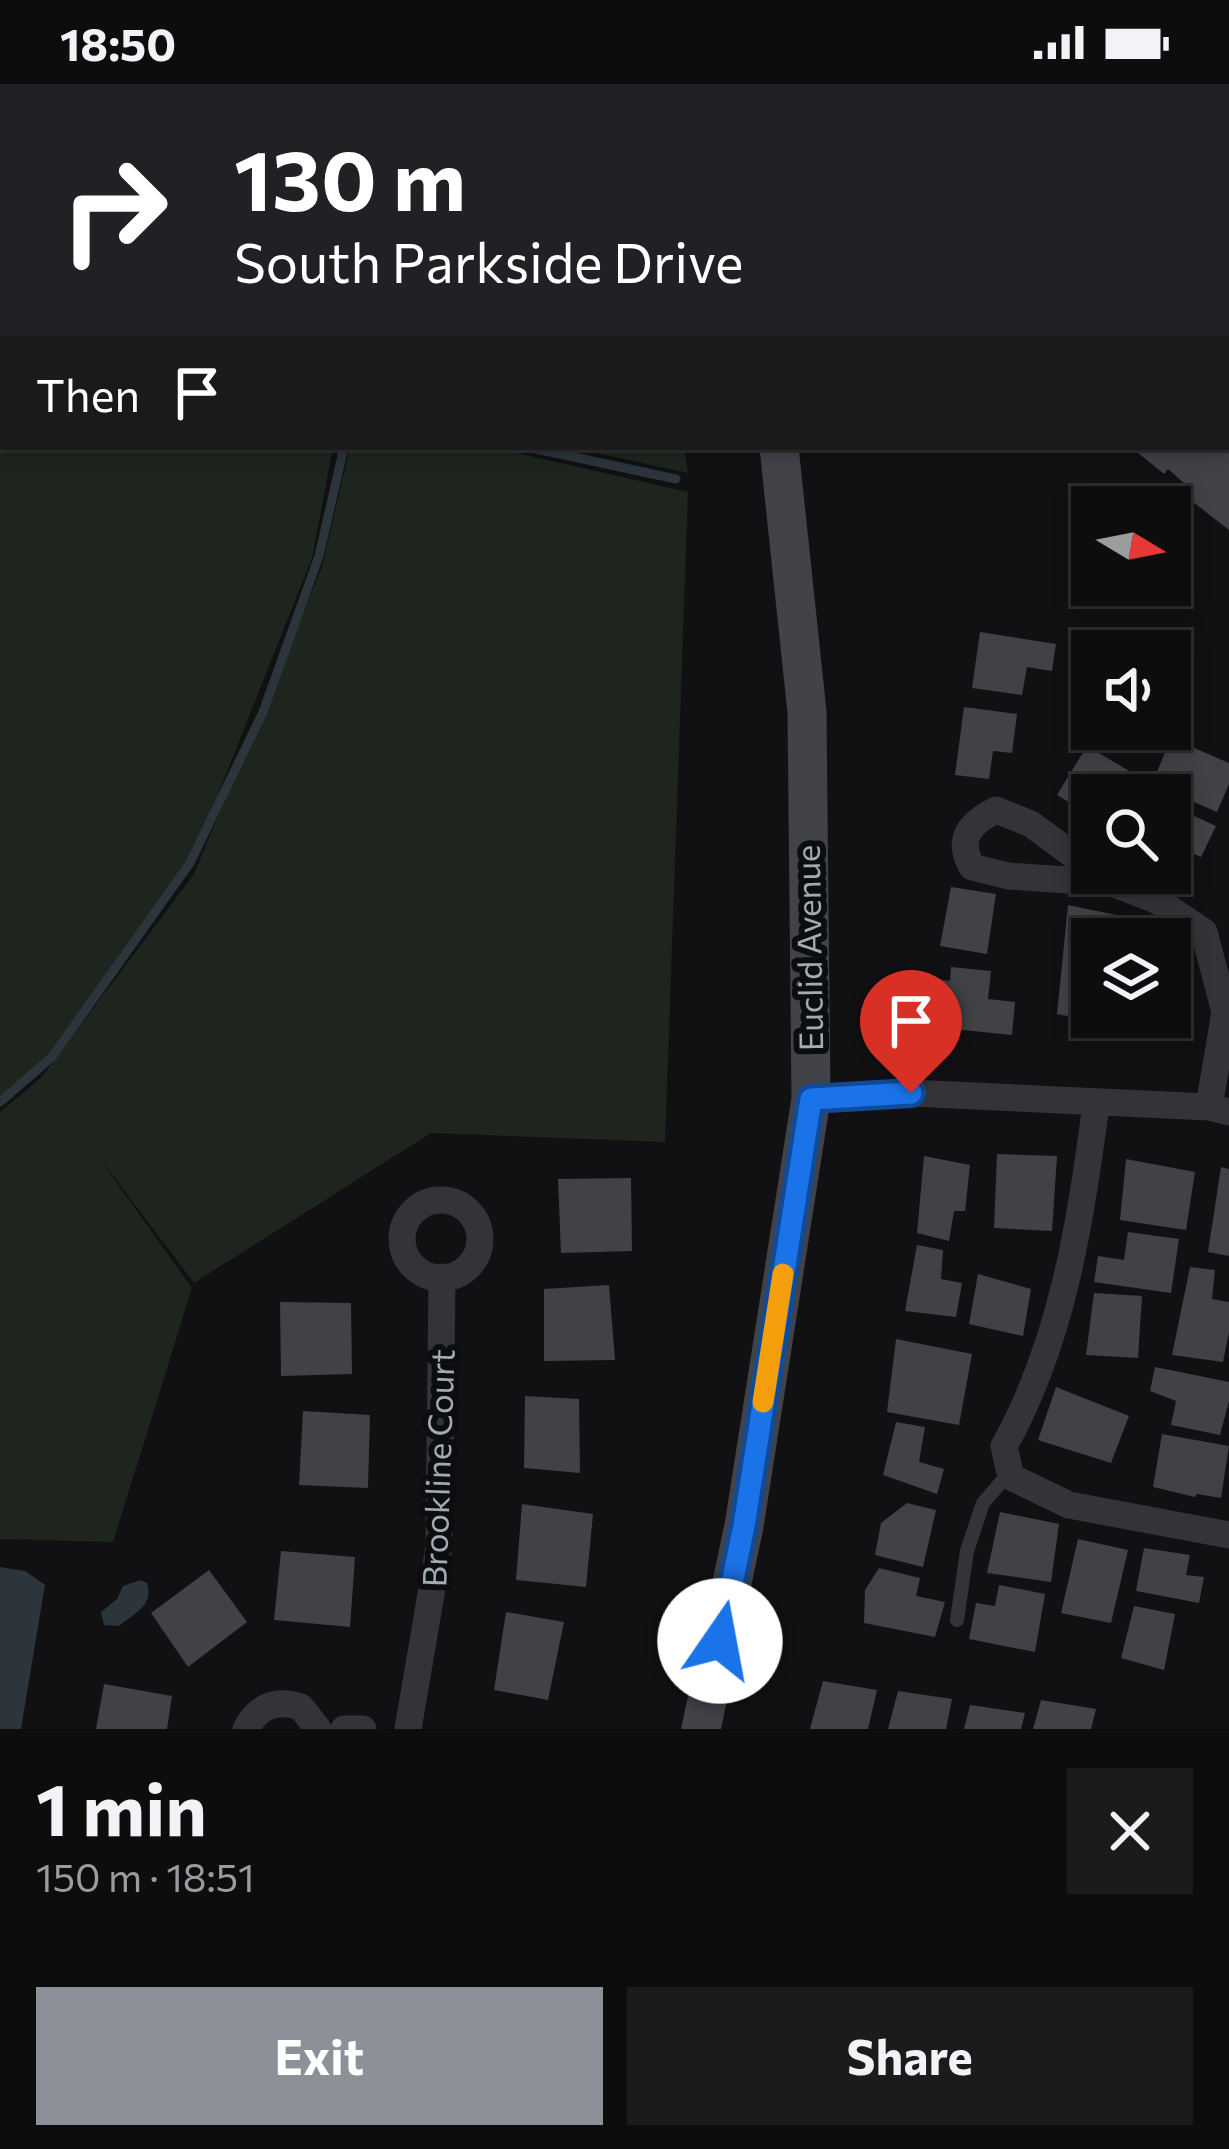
<!DOCTYPE html>
<meta charset="utf-8">
<style>
body{margin:0;font-family:Commissioner,sans-serif;background:#1b1b1c;color:#f1f3f6;height:100vh;display:flex;flex-direction:column;font-size:45px;white-space:nowrap}
*{box-sizing:border-box;margin:0}
p{font-size:39px;color:#9a9c9e}
.icon{flex:none;width:66px;height:66px;fill:none;stroke:currentColor;stroke-width:2;stroke-linecap:round;stroke-linejoin:round}
.map{position:relative;height:1645px;overflow:hidden}
.sheet{display:flex;flex-direction:column;background:#0d0d0e;flex:1}
.sheet>*{flex:none}
.hud{position:absolute;left:0px;top:0px;width:1230px;height:366px;box-shadow:0 6px 18px #0003,0 0 0 3px #2d2d2e;background:#202124;color:#fff;overflow:hidden}
.needle{width:78px;rotate:100deg}
.tools{position:absolute;left:1071px;top:402px;display:grid;gap:24px}
.tools a{display:grid;place-items:center;width:120px;height:120px;border-radius:0px;background:#0d0d0e;box-shadow:0 6px 18px #0003,0 0 0 3px #2d2d2e;font-size:60px}
.pin{position:absolute;display:grid;place-items:center;width:102px;height:102px;color:#fff;margin:-123px -51px;border-radius:50% 50% 50% 0;rotate:-45deg;box-shadow:0 0 12px #0007}
.pin .icon{rotate:45deg}
.me{position:absolute;width:132px;margin:-66px;rotate:12deg;stroke-linejoin:round;filter:drop-shadow(0 0 9px #0008)}
.turn{display:flex;align-items:center;gap:42px;height:252px;padding:0 36px;font-size:54px}
.turn .icon{width:156px;height:156px;stroke-width:2.5}
.turn b{display:block;font-size:84px;line-height:102px}
.then{display:flex;align-items:center;height:114px;padding:0 36px;background:#0003;gap:24px;font-size:45px}
.round{display:grid;place-items:center;flex:none;width:126px;height:126px;border-radius:0px;background:#1b1b1c}
.head{display:flex;align-items:center;justify-content:space-between;height:204px;padding:0 36px}
h1{font-size:72px;font-weight:700;line-height:90px}
.action{display:flex;gap:24px;margin-top:auto;padding:24px 36px}
.action a{flex:1;height:138px;border-radius:0px;background:#8c9099;color:#fff;font-size:48px;font-weight:700;line-height:138px;text-align:center}
.action a+a{background:#1b1b1c;color:#f1f3f6}
.status{display:flex;justify-content:space-between;align-items:center;height:84px;padding:0 60px;background:#0d0d0e;direction:ltr}
.status svg{height:33px;fill:currentColor}
.map>svg:first-child{display:block}
.green{fill:#1e251e}
.water{fill:#2b353b}
.lines{fill:none;stroke-linecap:round;stroke-linejoin:round}
.stream{stroke:#2b353b;stroke-width:9}
.building{fill:#404246}
.service{stroke:#323438;stroke-width:14}
.minor{stroke:#323438;stroke-width:27}
.secondary{stroke:#414348;stroke-width:39}
.route-casing{stroke:#114b97;stroke-width:30}
.route{stroke:#1a73e8;stroke-width:21}
.slow{stroke:#f59e0b;stroke-width:21}
.labels{text-anchor:middle;dominant-baseline:central;stroke-width:12;stroke-linejoin:round;paint-order:stroke}
.street-label{font-size:33px;fill:#a3aab3;stroke:#0c0d0e}
</style>
<div class="status"><b>18:50</b><svg viewBox="0 0 49 12"><path d="M0 12V9h3v3zM5 12V6h3v6zM10 12V3h3v9zM15 12V0h3v12zM26 1h20v11H26zM47 4h2v5h-2z"/></svg></div>
<div class="map">
<svg width="1229" height="1645" viewBox="0 0 1229 1645">
<rect width="100%" height="100%" fill="#111113"/>
<path class="green" d="M0,0H399L3,3V363H333L312,474L193,773L40,984L0,1018Z
M350,363H491L688,408L665,1058L431,1049L194,1199L92,1064L192,1204L113,1458L0,1455V1028L41,994L194,790L322,483Z
M569,363H684L688,389Z"/>
<path class="water" d="M0,1483L25,1487L45,1501L21,1645H0Z
M141,1496L147,1499C154,1521 135,1529 119,1542L104,1541L101,1528L117,1515L123,1502Z"/>
<g class="lines">
<path class="stream" d="M527,363L676,395
M0,1018L52,973L190,779L263,628L319,472L344,363"/>
</g>
<path class="building" d="M1131,363H1229V446L1179,407L1185,400L1168,385L1164,390Z
M980,548L1056,560L1052,587L1027,583L1022,611L972,604Z
M1092,579V645H1140L1130,658L1121,651L1114,661L1079,636L1090,621L1071,608Z
M964,623L1017,630L1012,669L993,667L989,695L955,691Z
M1171,654L1229,679V700L1217,728L1152,700Z
M1087,662L1146,697L1137,711H1092V732L1057,711Z
M1170,721L1216,742L1201,773L1178,763L1170,782Z
M951,803L996,810L987,870L940,862Z
M1068,821L1140,836L1138,855H1092V933H1127L1125,943L1057,930Z
M1170,878L1194,881L1191,922L1175,925L1171,950L1135,940L1137,933H1170Z
M951,883L991,887L988,915L1015,918L1012,951L934,943L939,895L950,897Z
M997,1070L1057,1072L1052,1147L994,1144Z
M924,1072L970,1081L965,1127H954L949,1157L917,1149Z
M1126,1075L1195,1088L1186,1146L1120,1136Z
M1221,1083L1229,1085V1172L1208,1168Z
M631,1094L632,1167L561,1169L558,1095Z
M1128,1148L1179,1155L1171,1209L1094,1198L1098,1172L1124,1176Z
M917,1161L943,1166L941,1195L962,1199L956,1233L905,1227Z
M1190,1183L1215,1186L1212,1215L1229,1218V1248L1223,1278L1172,1271Z
M978,1190L1031,1205L1023,1252L969,1240Z
M609,1201L615,1276L544,1277V1205Z
M1094,1209L1142,1212L1138,1274L1086,1271Z
M280,1218L351,1219L352,1290L281,1292Z
M896,1255L972,1270L959,1341L887,1328Z
M1155,1283L1229,1298V1317L1220,1351L1171,1341L1176,1317L1150,1307Z
M1056,1303L1129,1332L1111,1379L1038,1356Z
M525,1312L579,1315L580,1389L524,1384Z
M303,1327L370,1331L368,1404L299,1401Z
M896,1338L925,1343L919,1378L944,1385L937,1410L883,1391Z
M1162,1350L1229,1362L1221,1414L1197,1410L1195,1413L1153,1403Z
M907,1419L936,1426L923,1483L875,1471L881,1439Z
M522,1420L593,1430L586,1503L516,1496Z
M1000,1428L1059,1440L1051,1498L987,1489Z
M1078,1455L1128,1466L1111,1539L1061,1529Z
M1144,1464L1190,1471L1186,1491L1204,1493L1199,1519L1136,1507Z
M281,1467L355,1473L350,1543L274,1536Z
M879,1484L920,1494L916,1512L945,1518L935,1553L864,1539L865,1506Z
M209,1486L247,1538L188,1583L151,1529Z
M999,1501L1045,1510L1035,1568L969,1555L976,1519L995,1522Z
M1134,1522L1175,1530L1164,1586L1121,1574Z
M506,1528L564,1538L548,1616L494,1606Z
M823,1597L877,1606L868,1645H810Z
M104,1600L172,1612L167,1645H96Z
M898,1607L952,1615L946,1645H888Z
M1041,1616L1096,1625L1091,1645H1033Z
M970,1621L1025,1629L1021,1645H964Z"/>
<g class="lines">
<path class="service" d="M957,1536L967,1467L983,1419L1010,1388"/>
<path class="minor" d="M1002,0L1003,3
M1091,0L1177,3
M1227,300L1229,301
M1092,785L1031,740L996,726C970,739 956,755 972,783L1008,792L1112,799
M1098,789L1112,799L1158,817L1204,848L1225,928L1209,1023
M811,1015L911,1009L1209,1023L1229,1028
M1096,1020C1081,1137 1062,1259 1004,1362L1011,1393L1069,1421L1229,1451
M402 1155a39 39 0 1 1 78 0a39 39 0 1 1-78 0Z
M246,1645C258,1622 276,1615 301,1623L318,1645
M344,1645H363
M408,1645L439,1463L442,1193"/>
<path class="secondary" d="M739,0V3
M701,1645L744,1442L811,1015L807,628L779,363"/>
</g>
<g class="lines">
<defs>
<path id="route" d="M720,1557L744,1442L811,1015L911,1009"/>
</defs>
<use href="#route" class="route-casing"/>
<use href="#route" class="route"/>
<path class="slow" d="M763,1318L783,1190"/>
</g>
<g class="labels">
<g class="street-label">
<text transform="translate(808 864) rotate(-91)">Euclid Avenue</text>
<text transform="translate(437 1384) rotate(-88)">Brookline Court</text>
</g>
</g>
</svg>
<div class="tools">
<a><svg class="needle" viewBox="-14 -14 28 28"><path d="M0-13l5 13h-10z" fill="#e53935"/><path d="M0 13l5-13h-10z" fill="#9a9c9e"/></svg></a>
<a><svg class="icon" aria-label="sound" viewBox="0 0 24 24"><path d="M4 9h4l5-4v14l-5-4H4zM17 9q2 3 0 6"/></svg></a>
<a><svg class="icon" aria-label="search" viewBox="0 0 24 24"><circle cx="10" cy="10" r="6"/><path d="M15 15l6 6"/></svg></a>
<a><svg class="icon" aria-label="layers" viewBox="0 0 24 24"><path d="M12 4l9 5-9 5-9-5zM3 14l9 5 9-5"/></svg></a>
</div>
<div class="pin" style="left:911px;top:1009px;background:#d93025"><svg class="icon" aria-label="arrive" viewBox="0 0 24 24"><path d="M6 21V4h12l-3 4 3 4H6"/></svg></div>
<svg class="me" style="left:720px;top:1557px" viewBox="-20 -20 40 40"><circle r="19" fill="#fff"/><path d="M0-13L10 11 0 6-10 11z" fill="#1a73e8"/></svg>
<div class="hud">
<div class="turn"><svg class="icon" aria-label="right" viewBox="0 0 24 24"><path d="M7 20v-9h11M14 6l5 5-5 5"/></svg><div><b>130 m</b>South Parkside Drive</div></div>
<div class="then">Then<svg class="icon" aria-label="arrive" viewBox="0 0 24 24"><path d="M6 21V4h12l-3 4 3 4H6"/></svg></div>
</div>
</div>
<section class="sheet">
<div class="head"><div><h1>1 min</h1><p>150 m · 18:51</p></div><a class="round"><svg class="icon" aria-label="close" viewBox="0 0 24 24"><path d="M6 6l12 12M18 6L6 18"/></svg></a></div>
<div class="action"><a>Exit</a><a>Share</a></div>
</section>
